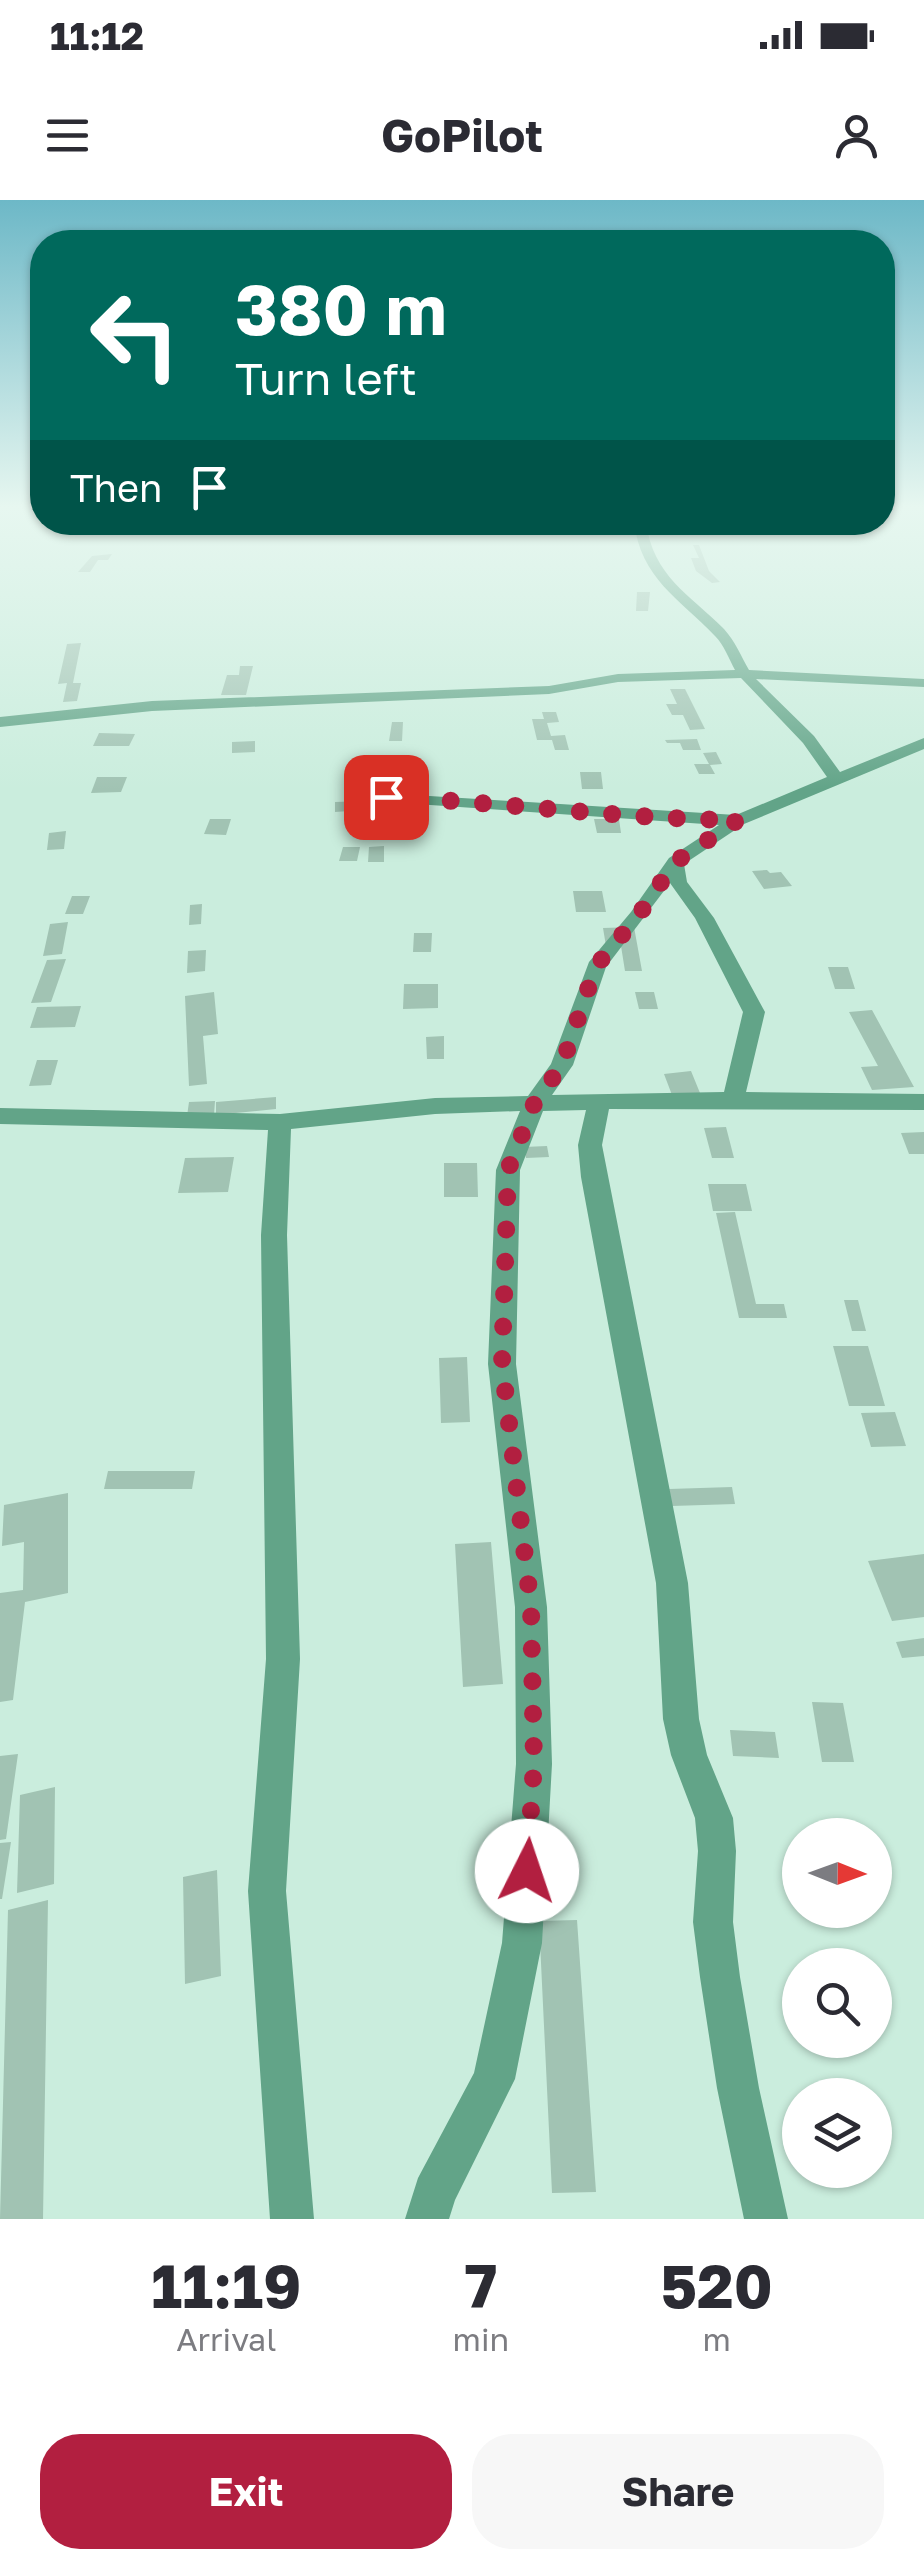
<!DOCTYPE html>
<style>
body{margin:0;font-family:"Golos Text",sans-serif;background:#f7f7f7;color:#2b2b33;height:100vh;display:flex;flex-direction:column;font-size:38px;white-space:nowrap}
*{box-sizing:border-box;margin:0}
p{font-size:32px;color:#7c7c81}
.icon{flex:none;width:55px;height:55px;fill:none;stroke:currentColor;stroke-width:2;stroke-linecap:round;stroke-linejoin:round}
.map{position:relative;height:2019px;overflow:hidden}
.panel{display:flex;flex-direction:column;background:#fff;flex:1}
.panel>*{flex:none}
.guide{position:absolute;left:30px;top:30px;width:865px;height:305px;border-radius:40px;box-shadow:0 2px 8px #0004;background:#00695c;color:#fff;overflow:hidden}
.needle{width:65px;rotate:91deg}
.tools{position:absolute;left:782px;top:1618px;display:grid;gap:20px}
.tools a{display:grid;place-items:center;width:110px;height:110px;border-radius:50%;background:#fff;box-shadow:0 2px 8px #0004;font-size:50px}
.pin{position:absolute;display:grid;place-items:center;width:85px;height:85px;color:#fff;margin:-42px;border-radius:20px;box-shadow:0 5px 15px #0006}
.me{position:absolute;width:110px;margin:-55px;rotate:4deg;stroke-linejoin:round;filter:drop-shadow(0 0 8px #0008)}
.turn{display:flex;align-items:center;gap:35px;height:210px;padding:0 40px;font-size:45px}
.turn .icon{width:130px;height:130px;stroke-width:2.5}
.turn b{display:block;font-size:70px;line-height:85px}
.then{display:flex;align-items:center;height:95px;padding:0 40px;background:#0003;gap:20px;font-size:38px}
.eta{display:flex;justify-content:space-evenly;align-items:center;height:170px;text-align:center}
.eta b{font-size:60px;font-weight:700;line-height:70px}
.action{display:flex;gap:20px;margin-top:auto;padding:20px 40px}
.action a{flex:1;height:115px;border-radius:40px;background:#b21f40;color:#fff;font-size:40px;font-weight:700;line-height:115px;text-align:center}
.action a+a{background:#f7f7f7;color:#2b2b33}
.status{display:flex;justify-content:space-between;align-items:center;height:70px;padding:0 50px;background:#fff;direction:ltr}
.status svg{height:28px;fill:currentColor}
header{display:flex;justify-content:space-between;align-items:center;height:130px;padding:0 40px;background:#fff;font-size:45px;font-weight:700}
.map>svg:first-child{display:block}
.building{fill:#a1c3b3}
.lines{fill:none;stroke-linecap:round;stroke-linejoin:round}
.minor{fill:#62a488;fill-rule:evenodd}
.route{stroke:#b21f40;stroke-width:18;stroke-dasharray:0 32.4}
</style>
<div class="status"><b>11:12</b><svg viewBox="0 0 49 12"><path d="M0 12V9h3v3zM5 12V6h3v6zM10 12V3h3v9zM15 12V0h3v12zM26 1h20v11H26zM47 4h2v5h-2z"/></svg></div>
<header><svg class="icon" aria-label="menu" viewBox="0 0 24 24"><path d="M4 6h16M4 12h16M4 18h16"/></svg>GoPilot<svg class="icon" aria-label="person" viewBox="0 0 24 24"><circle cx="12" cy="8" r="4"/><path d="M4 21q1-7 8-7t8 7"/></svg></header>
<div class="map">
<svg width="924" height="2019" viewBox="0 0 924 2019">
<rect width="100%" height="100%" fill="#caeddd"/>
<path class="building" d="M693,345H699L709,371L720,382L712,383L696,371L691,358H699Z
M112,354L108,360H98L90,372H78L92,356Z
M637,392H650L648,411H636Z
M81,443L73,483H81L77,501L63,502L67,483L58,484L67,444Z
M240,466H253L246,495H221L227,475H239Z
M670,489H685L705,529L690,530L683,515H672L666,504H677Z
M542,512H556L559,522L547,523L551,536L565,535L569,550H555L552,540H537L532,519H544Z
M392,522H403L402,541H389Z
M99,533L135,534L129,546H93Z
M697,539L701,550H683L680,543H667L665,540Z
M255,541V552L232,553V542Z
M716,552L722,564L710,565L715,574H699L694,564H709L703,553Z
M580,572H601L603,589H582Z
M97,577H127L121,592L91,593Z
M364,601V610L335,612V602Z
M210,619H231L226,635L204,634Z
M594,619H619L621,633H597Z
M66,631L64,649L47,650L49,633Z
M384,646V662H368L369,647Z
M343,647H360L357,661H339Z
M767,670L770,673L781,672L792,686L764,689L752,671Z
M573,691H602L606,712H576Z
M72,696H90L83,714H65Z
M202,704L201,724L189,725L190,705Z
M68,722L62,754L43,756L50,724Z
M634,727L642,771H625L621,746H606L603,728Z
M414,733H432L431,752H413Z
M206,750L205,771L187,773L188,751Z
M66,759L51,802L31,803L47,760Z
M828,767H848L855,789H835Z
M404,784H438V808L403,809Z
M214,792L218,834L203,836L207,884L189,886L185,796Z
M635,792H654L658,809H639Z
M81,806L75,827L30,828L37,807Z
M872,810L914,887L872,890L861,867L878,866L849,812Z
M444,836V859H427L426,837Z
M37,860H58L51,885L29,886Z
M691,871L700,893L672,895L664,874Z
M276,897V909L216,915V902Z
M215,901L214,915L187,916L189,902Z
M726,927L734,958H712L704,928Z
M924,932V954H909L901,933Z
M547,946L549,957L526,958L524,947Z
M234,957L228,992L178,993L185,958Z
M444,963H477L478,997H444Z
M708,984H746L752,1011H713Z
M735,1012L756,1104H784L787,1118H739L716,1013Z
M844,1100H858L866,1131H852Z
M833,1146H868L885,1206H849Z
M467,1157L470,1222L441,1223L439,1158Z
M895,1212L906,1246L871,1247L861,1213Z
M108,1271H195L192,1289H104Z
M732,1287L735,1304L672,1306L669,1289Z
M68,1293V1393L25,1402L13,1500L0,1502V1393L23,1390L24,1342L2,1346L4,1305Z
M491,1342L503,1484L463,1487L455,1344Z
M924,1354V1417L892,1421L868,1361Z
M924,1438V1456L902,1458L896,1442Z
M812,1502L843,1503L854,1562H822Z
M730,1530L775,1532L779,1558L733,1556Z
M18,1554L6,1639L0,1640V1556Z
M55,1587L54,1684L17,1693L20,1595Z
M11,1642L2,1699H0V1643Z
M217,1670L221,1776L185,1784L183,1677Z
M48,1700L43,2019H0L8,1710Z
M577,1720L596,1992L552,1993L539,1721Z"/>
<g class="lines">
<path class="minor" d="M634,322H646C653,376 689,394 724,429C735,441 741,456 749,470L924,479V487L756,479L814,536L840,572L924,538V549L744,624L684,664L687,682L714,718L765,812L746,892L924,894V910L609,909L602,945L688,1383L699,1519L707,1555L733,1618L736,1651L733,1722L740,1777L759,1888L788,2019H744L717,1888L700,1777L693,1722L698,1651L695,1618L671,1555L663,1519L656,1383L581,977L578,945L586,910L543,911L520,970L516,1164L547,1407L552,1564L542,1743L515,1879L455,2000L449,2019H405L418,1978L474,1873L502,1743L516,1564L515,1407L488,1164L496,970L520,911L435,914L291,929L287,1035L300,1459L286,1691L314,2019H270L248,1691L266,1459L261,1035L268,930L0,924V908L280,914L435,898L528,896L551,864L589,762L631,712L669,658L719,625L387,602L381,601V593L736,615L827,577L803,543L741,478L618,482L549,494L152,511L0,527V517L152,501L549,486L618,474L735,470C729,459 724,445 715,436C679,398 641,379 634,322ZM670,683L695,718L743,812L724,892L552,895L573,865L606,767Z"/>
</g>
<linearGradient id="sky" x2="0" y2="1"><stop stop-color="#6db8c7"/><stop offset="0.52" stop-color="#e7f7f0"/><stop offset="1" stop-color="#e7f7f0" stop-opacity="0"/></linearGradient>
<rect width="924" height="590" fill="url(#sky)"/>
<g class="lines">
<path class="route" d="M386,597C504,602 620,619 738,620L675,662L638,716L596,766L562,865L534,904L508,970L502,1164L531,1407L534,1564L527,1671"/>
</g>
</svg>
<div class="tools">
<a><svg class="needle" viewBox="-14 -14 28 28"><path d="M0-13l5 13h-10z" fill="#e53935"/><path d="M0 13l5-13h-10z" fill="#7c7c81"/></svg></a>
<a><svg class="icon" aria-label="search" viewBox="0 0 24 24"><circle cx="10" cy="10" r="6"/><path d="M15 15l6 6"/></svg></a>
<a><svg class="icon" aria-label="layers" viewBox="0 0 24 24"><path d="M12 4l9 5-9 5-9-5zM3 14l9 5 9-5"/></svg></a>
</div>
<div class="pin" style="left:386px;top:597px;background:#d93025"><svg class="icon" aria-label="arrive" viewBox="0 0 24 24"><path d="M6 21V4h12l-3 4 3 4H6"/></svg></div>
<svg class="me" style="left:527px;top:1671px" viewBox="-20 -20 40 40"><circle r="19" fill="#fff"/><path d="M0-13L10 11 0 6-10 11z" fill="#b21f40"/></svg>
<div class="guide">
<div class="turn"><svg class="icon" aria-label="left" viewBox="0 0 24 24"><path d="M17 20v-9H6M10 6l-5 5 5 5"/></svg><div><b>380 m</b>Turn left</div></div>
<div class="then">Then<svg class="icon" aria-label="arrive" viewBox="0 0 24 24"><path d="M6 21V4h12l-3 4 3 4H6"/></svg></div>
</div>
</div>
<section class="panel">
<div class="eta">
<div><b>11:19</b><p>Arrival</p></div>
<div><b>7</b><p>min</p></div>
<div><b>520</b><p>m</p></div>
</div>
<div class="action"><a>Exit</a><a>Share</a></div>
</section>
